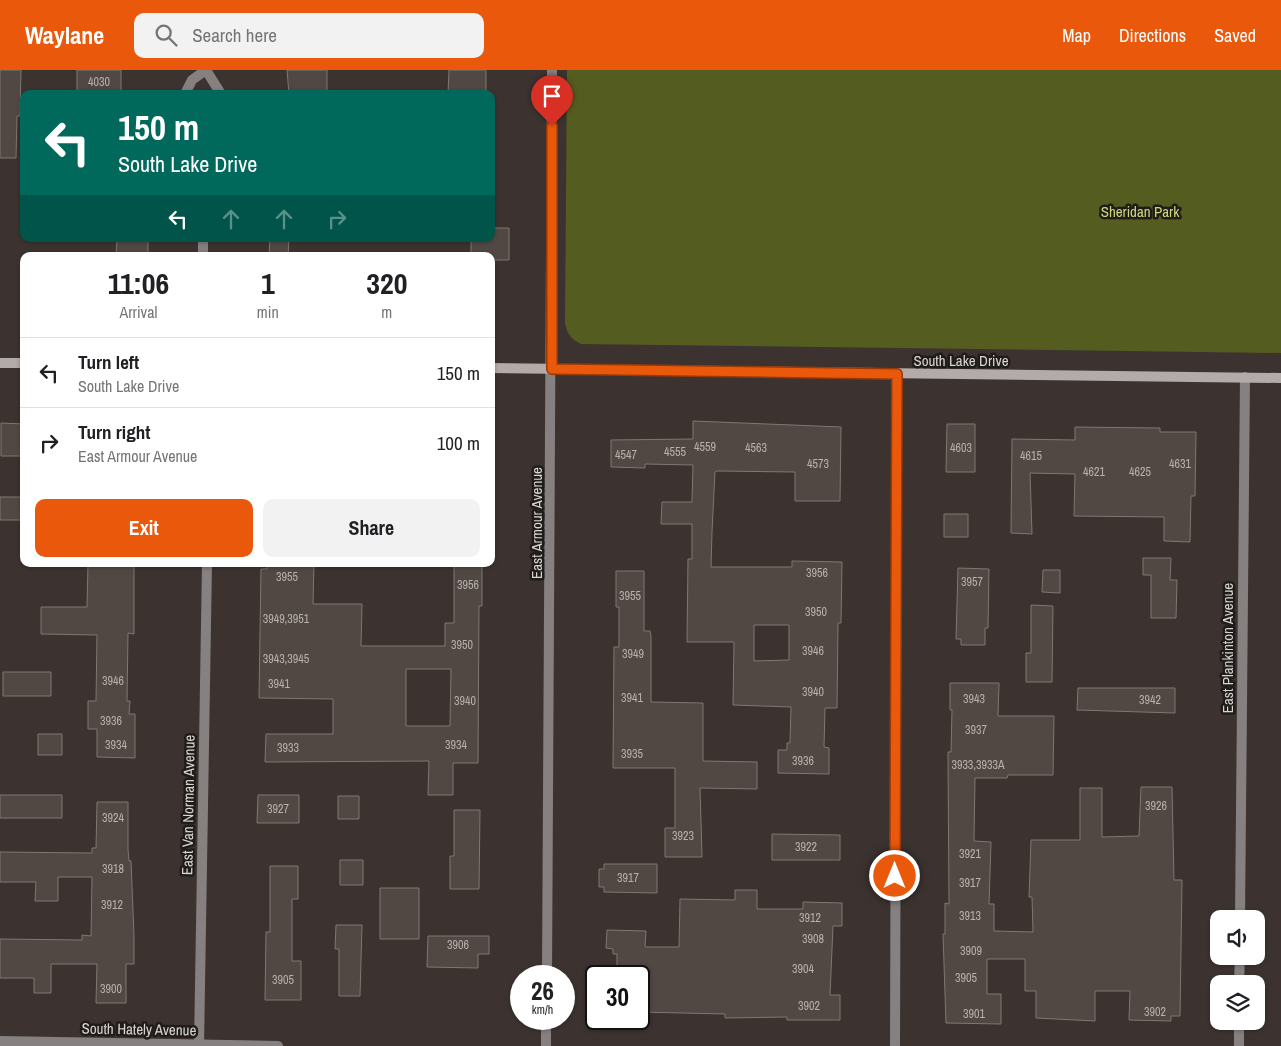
<!DOCTYPE html>
<style>
body{margin:0;font-family:"Archivo Narrow",sans-serif;background:#f2f2f2;color:#202124;height:100vh;display:flex;flex-direction:column;font-size:19px;white-space:nowrap}
*{box-sizing:border-box;margin:0}
p{font-size:16px;color:#757577}
.icon{flex:none;width:28px;height:28px;fill:none;stroke:currentColor;stroke-width:2;stroke-linecap:round;stroke-linejoin:round}
.map{position:relative;flex:1;overflow:hidden}
.sheet{position:absolute;left:20px;top:182px;width:475px;height:315px;display:flex;flex-direction:column;background:#fff;border-radius:10px;box-shadow:0 1px 4px #0004}
.sheet>*{flex:none}
.guide{position:absolute;left:20px;top:20px;width:475px;height:152px;border-radius:10px;box-shadow:0 1px 4px #0004;background:#00695c;color:#fff;overflow:hidden}
.tools{position:absolute;left:1210px;top:840px;display:grid;gap:10px}
.tools a{display:grid;place-items:center;width:55px;height:55px;border-radius:10px;background:#fff;box-shadow:0 1px 4px #0004;font-size:25px}
.speed{position:absolute;left:510px;top:895px;display:flex;gap:10px;font-size:25px;font-weight:700;text-align:center}
.speed>*{display:grid;place-content:center;width:65px;height:65px;border-radius:50%;background:#fff;box-shadow:0 1px 4px #0004;line-height:1}
.speed small{font-size:12px;font-weight:400}
.speed .limit{border:2px solid #111;border-radius:8px;background:#fff;color:#111}
.pin{position:absolute;display:grid;place-items:center;width:42px;height:42px;color:#fff;margin:-51px -21px;border-radius:50% 50% 50% 0;rotate:-45deg;box-shadow:0 0 5px #0007}
.pin .icon{rotate:45deg}
.me{position:absolute;width:55px;margin:-28px;rotate:0deg;stroke-linejoin:round;filter:drop-shadow(0 0 4px #0008)}
.turn{display:flex;align-items:center;gap:18px;height:105px;padding:0 15px;font-size:22px}
.turn .icon{width:65px;height:65px;stroke-width:2.5}
.turn b{display:block;font-size:35px;line-height:42px}
.lanes{display:flex;align-items:center;height:48px;padding:0 15px;background:#0003;justify-content:center;gap:25px;direction:ltr}
.lanes .off{opacity:.35}
.eta{display:flex;justify-content:space-evenly;align-items:center;height:85px;text-align:center}
.eta b{font-size:30px;font-weight:800;line-height:35px}
.button{display:flex;gap:10px;margin-top:auto;padding:10px 15px}
.button a{flex:1;height:58px;border-radius:10px;background:#ea580c;color:#fff;font-size:20px;font-weight:800;line-height:58px;text-align:center}
.button a+a{background:#f2f2f2;color:#202124}
ul{padding:0;list-style:none}
li{display:flex;align-items:center;gap:15px;height:70px;padding:0 15px;border-top:1px solid #e0e0e0}
li div{flex:1}
li b{display:block;font-size:19px}
li em{font-style:normal}
header{display:flex;align-items:center;gap:30px;box-sizing:border-box;height:70px;padding:0 25px;background:#ea580c;color:#fff}
header strong{font-size:24px}
nav{display:flex;gap:28px;margin-inline-start:auto;font-size:18px}
.search{width:350px;height:45px;background:#f2f2f2;display:flex;align-items:center;gap:12px;box-sizing:border-box;padding:0 18px;border-radius:10px;color:#757577;font-size:19px}
.map>svg:first-child{display:block}
.green{fill:#555c20}
.building{fill:#514844;stroke:#807771;fill-rule:evenodd}
.lines{fill:none;stroke-linecap:round;stroke-linejoin:round}
.minor{stroke:#868180;stroke-width:10}
.secondary{stroke:#b3aba9;stroke-width:10}
.route-casing{stroke:#983908;stroke-width:12}
.route{stroke:#ea580c;stroke-width:9}
.labels{text-anchor:middle;dominant-baseline:central;stroke-width:5;stroke-linejoin:round;paint-order:stroke}
.number-label{font-size:12px;fill:#b7b1ae}
.park-label{font-size:15px;fill:#ccd979;stroke:#201c1a}
.street-label{font-size:15px;fill:#d9d4d2;stroke:#201c1a}
</style>
<header>
<strong>Waylane</strong>
<div class="search"><svg class="icon" aria-label="search" viewBox="0 0 24 24"><circle cx="10" cy="10" r="6"/><path d="M15 15l6 6"/></svg>Search here</div>
<nav><a>Map</a><a>Directions</a><a>Saved</a></nav>
</header>
<div class="map">
<svg width="1281" height="976" viewBox="0 0 1281 976">
<rect width="100%" height="100%" fill="#3c3330"/>
<path class="green" d="M567,0H1281V283L581,274C571,269 567,264 565,253Z"/>
<path class="building" d="M0,0H21L20,46H17L16,88H0Z
M77,0H121V24H77Z
M287,0H327V24H289Z
M449,0H486V24H448Z
M491,158H509V190H491V186H471V169H491Z
M117,169H148V186H116Z
M270,169H289L288,186H269Z
M693,351L841,357L840,431H795V402L717,401L715,402L712,462L711,497H792V491L842,492L841,553H838L837,638H825L824,677L829,678V704L778,703V680H787V673H790L791,637L733,635L734,572H687L688,489H692V454H661L662,432H692L693,395L645,394V398L611,397V370L693,369ZM754,555H789V590L754,591Z
M1,353L24,354V386H1Z
M947,354H975V402H946Z
M1075,357L1160,358V362H1196L1195,426H1191L1190,472L1164,471V447L1074,446L1075,404L1030,403L1032,464L1011,463L1012,369L1075,370Z
M0,427H21V450H0Z
M944,444H968V467H944Z
M1143,488H1171L1170,510H1177L1176,548H1151V505H1143Z
M88,494H134V564L128,563L127,631H130L129,644H135V688L97,687V659H88V631H96L97,565L41,564V537H87Z
M267,494H314L313,534H362L361,576H445V553H454V494H482V536H479L478,693H453V725H428L429,691L265,692L266,664H333V629L259,628L261,499H267ZM406,599H451L450,656H406Z
M958,498L989,499L988,558H985V575H961V569H956Z
M1043,500H1060V523L1042,522Z
M616,501H644V561H650L651,566V632L703,633V691L757,692V719L700,718L702,787H665V758H675V698H613L614,577H619V537H616Z
M1031,535L1053,536L1052,612H1026V583H1031Z
M3,602H51V626H3Z
M950,613H999L998,646H1054L1053,705H1008L1007,708H975L974,771L991,772L989,834H994V861L1033,862L1032,827H1029L1031,770H1080V718H1102V767L1139,766L1141,717H1172L1174,810H1182L1180,946H1171V951L1129,950L1130,921H1095V951L1036,948V921H1025V889H987V924H1001V954L946,953L943,864H945V833L949,834L948,682H951L952,640H950Z
M1078,618H1175V643L1077,640Z
M38,664H62V685H38Z
M0,725H62V748H0Z
M258,725H299V753H257Z
M338,726H359V749H338Z
M97,732H128V779L129,791H131L134,866V894H126V933H96L97,894H51V923H34V908H0V869L82,870V865L91,866L92,807H58V831H35L36,812H0V782L92,783V778H96Z
M454,740H480L479,819H450V786H454Z
M772,764L840,765V790H772Z
M340,790H363V815H340Z
M604,794H657V823L604,822V817H599V799H604Z
M270,796H298V829H292V891H301V930H265L266,862H270Z
M380,818H419V869H380Z
M735,820H757V839H803V832L842,833V856H833L830,925H840V950H787V947L725,948V944L639,942V898H617V884H613V879L606,878L607,860L646,861L645,877H679L680,829L735,830Z
M336,855H362L360,926H339V879H335Z
M428,866H489V884H478V898L427,897Z"/>
<g class="lines">
<path class="minor" d="M185,24L192,10L206,0L221,24
M203,169V186
M1240,849L1245,307
M547,906L552,0
M1239,914L1240,886
M0,971L278,976
M199,976L207,494
M546,976V949
M895,976L897,304
M1239,976V951"/>
<path class="secondary" d="M0,293H24
M491,298L1281,308"/>
</g>
<g class="lines">
<defs>
<path id="route" d="M552,56V299L897,304L895,806"/>
</defs>
<use href="#route" class="route-casing"/>
<use href="#route" class="route"/>
</g>
<g class="labels">
<g class="number-label">
<text x="99" y="12">4030</text>
<text x="705" y="377">4559</text>
<text x="756" y="378">4563</text>
<text x="961" y="378">4603</text>
<text x="675" y="382">4555</text>
<text x="626" y="385">4547</text>
<text x="1031" y="386">4615</text>
<text x="818" y="394">4573</text>
<text x="1180" y="394">4631</text>
<text x="1094" y="402">4621</text>
<text x="1140" y="402">4625</text>
<text x="817" y="503">3956</text>
<text x="287" y="507">3955</text>
<text x="972" y="512">3957</text>
<text x="468" y="515">3956</text>
<text x="630" y="526">3955</text>
<text x="816" y="542">3950</text>
<text x="286" y="549">3949,3951</text>
<text x="462" y="575">3950</text>
<text x="813" y="581">3946</text>
<text x="633" y="584">3949</text>
<text x="286" y="589">3943,3945</text>
<text x="113" y="611">3946</text>
<text x="279" y="614">3941</text>
<text x="813" y="622">3940</text>
<text x="632" y="628">3941</text>
<text x="974" y="629">3943</text>
<text x="1150" y="630">3942</text>
<text x="465" y="631">3940</text>
<text x="111" y="651">3936</text>
<text x="976" y="660">3937</text>
<text x="116" y="675">3934</text>
<text x="456" y="675">3934</text>
<text x="288" y="678">3933</text>
<text x="632" y="684">3935</text>
<text x="803" y="691">3936</text>
<text x="978" y="695">3933,3933A</text>
<text x="1156" y="736">3926</text>
<text x="278" y="739">3927</text>
<text x="113" y="748">3924</text>
<text x="683" y="766">3923</text>
<text x="806" y="777">3922</text>
<text x="970" y="784">3921</text>
<text x="113" y="799">3918</text>
<text x="628" y="808">3917</text>
<text x="970" y="813">3917</text>
<text x="112" y="835">3912</text>
<text x="970" y="846">3913</text>
<text x="810" y="848">3912</text>
<text x="813" y="869">3908</text>
<text x="458" y="875">3906</text>
<text x="971" y="881">3909</text>
<text x="803" y="899">3904</text>
<text x="966" y="908">3905</text>
<text x="283" y="910">3905</text>
<text x="111" y="919">3900</text>
<text x="809" y="936">3902</text>
<text x="1155" y="942">3902</text>
<text x="974" y="944">3901</text>
</g>
<g class="park-label">
<text x="1140" y="141">Sheridan Park</text>
</g>
<g class="street-label">
<text x="961" y="290">South Lake Drive</text>
<text transform="translate(536 453) rotate(-90)">East Armour Avenue</text>
<text transform="translate(1227 578) rotate(-90)">East Plankinton Avenue</text>
<text transform="translate(188 735) rotate(-89)">East Van Norman Avenue</text>
<text transform="translate(139 959) rotate(1)">South Hately Avenue</text>
</g>
</g>
</svg>
<div class="tools">
<a><svg class="icon" aria-label="sound" viewBox="0 0 24 24"><path d="M4 9h4l5-4v14l-5-4H4zM17 9q2 3 0 6"/></svg></a>
<a><svg class="icon" aria-label="layers" viewBox="0 0 24 24"><path d="M12 4l9 5-9 5-9-5zM3 14l9 5 9-5"/></svg></a>
</div>
<div class="speed"><div>26<small>km/h</small></div><div class="limit">30</div></div>
<div class="pin" style="left:552px;top:56px;background:#d93025"><svg class="icon" aria-label="arrive" viewBox="0 0 24 24"><path d="M6 21V4h12l-3 4 3 4H6"/></svg></div>
<svg class="me" style="left:895px;top:806px" viewBox="-20 -20 40 40"><circle r="17" fill="#ea580c" stroke="#fff" stroke-width="3"/><path d="M0-11L8 9 0 5-8 9z" fill="#fff"/></svg>
<div class="guide">
<div class="turn"><svg class="icon" aria-label="left" viewBox="0 0 24 24"><path d="M17 20v-9H6M10 6l-5 5 5 5"/></svg><div><b>150 m</b>South Lake Drive</div></div>
<div class="lanes"><svg class="icon" aria-label="left" viewBox="0 0 24 24"><path d="M17 20v-9H6M10 6l-5 5 5 5"/></svg><svg class="icon off" aria-label="ahead" viewBox="0 0 24 24"><path d="M12 20V5M6 11l6-6 6 6"/></svg><svg class="icon off" aria-label="ahead" viewBox="0 0 24 24"><path d="M12 20V5M6 11l6-6 6 6"/></svg><svg class="icon off" aria-label="right" viewBox="0 0 24 24"><path d="M7 20v-9h11M14 6l5 5-5 5"/></svg></div>
</div>
<section class="sheet">
<div class="eta">
<div><b>11:06</b><p>Arrival</p></div>
<div><b>1</b><p>min</p></div>
<div><b>320</b><p>m</p></div>
</div>
<ul>
<li><svg class="icon" aria-label="left" viewBox="0 0 24 24"><path d="M17 20v-9H6M10 6l-5 5 5 5"/></svg><div><b>Turn left</b><p>South Lake Drive</p></div><em>150 m</em></li>
<li><svg class="icon" aria-label="right" viewBox="0 0 24 24"><path d="M7 20v-9h11M14 6l5 5-5 5"/></svg><div><b>Turn right</b><p>East Armour Avenue</p></div><em>100 m</em></li>
</ul>
<div class="button"><a>Exit</a><a>Share</a></div>
</section>
</div>
